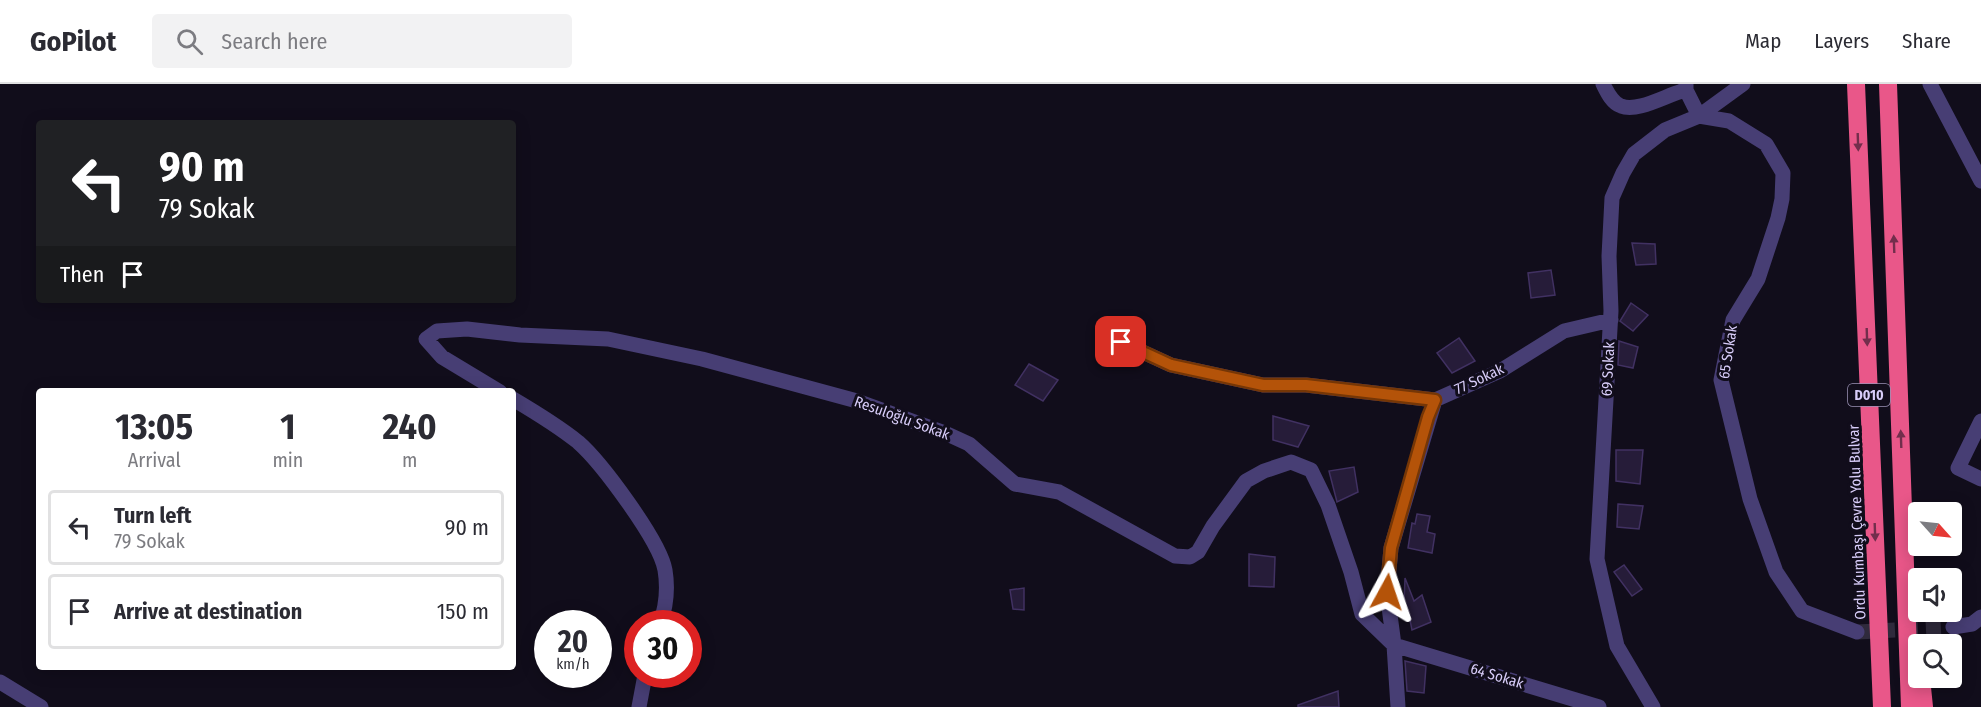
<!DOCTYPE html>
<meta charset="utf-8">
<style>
body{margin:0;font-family:"Fira Sans Condensed",sans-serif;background:#f2f2f3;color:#2b2b33;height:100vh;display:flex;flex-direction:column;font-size:22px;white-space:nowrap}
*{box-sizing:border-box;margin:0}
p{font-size:20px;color:#7c7c81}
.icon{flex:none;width:33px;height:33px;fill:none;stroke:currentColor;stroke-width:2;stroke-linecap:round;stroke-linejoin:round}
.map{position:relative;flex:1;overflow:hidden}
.panel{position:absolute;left:36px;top:304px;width:480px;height:282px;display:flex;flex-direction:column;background:#fff;border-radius:6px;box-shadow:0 3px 15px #0003}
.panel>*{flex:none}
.banner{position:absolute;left:36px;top:36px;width:480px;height:183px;border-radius:6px;box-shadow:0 3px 15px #0003;background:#202124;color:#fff;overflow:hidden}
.needle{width:39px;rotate:117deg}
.controls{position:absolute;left:1908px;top:418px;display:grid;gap:12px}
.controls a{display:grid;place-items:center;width:54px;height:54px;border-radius:6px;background:#fff;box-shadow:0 3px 15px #0003;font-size:30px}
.speed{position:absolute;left:534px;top:526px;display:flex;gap:12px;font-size:30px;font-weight:700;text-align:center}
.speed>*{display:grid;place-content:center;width:78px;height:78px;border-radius:50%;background:#fff;box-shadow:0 3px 15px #0003;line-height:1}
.speed small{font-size:15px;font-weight:400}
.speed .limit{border:9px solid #d22;background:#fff;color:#111}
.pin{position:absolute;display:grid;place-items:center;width:51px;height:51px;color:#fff;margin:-26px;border-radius:12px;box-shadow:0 3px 9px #0006}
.me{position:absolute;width:66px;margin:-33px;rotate:5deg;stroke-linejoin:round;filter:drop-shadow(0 0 4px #0008)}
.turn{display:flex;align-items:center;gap:21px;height:126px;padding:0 24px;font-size:27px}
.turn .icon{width:78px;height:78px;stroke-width:2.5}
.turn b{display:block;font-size:42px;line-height:51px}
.then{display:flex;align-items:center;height:57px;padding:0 24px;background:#0003;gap:12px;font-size:22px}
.eta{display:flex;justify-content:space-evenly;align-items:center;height:102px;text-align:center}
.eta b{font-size:36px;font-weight:700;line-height:42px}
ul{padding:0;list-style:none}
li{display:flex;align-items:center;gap:18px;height:75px;margin:0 12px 9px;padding:0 12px;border:3px solid #e1e1e2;border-radius:6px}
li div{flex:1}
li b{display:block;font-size:22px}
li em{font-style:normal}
header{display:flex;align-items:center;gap:36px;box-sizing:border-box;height:84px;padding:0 30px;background:#fff;border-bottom:2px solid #e1e1e2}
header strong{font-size:28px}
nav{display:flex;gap:33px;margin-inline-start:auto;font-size:21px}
.search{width:420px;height:54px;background:#f2f2f3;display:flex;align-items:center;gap:15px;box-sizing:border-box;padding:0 21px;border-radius:6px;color:#7c7c81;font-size:22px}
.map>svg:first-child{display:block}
.building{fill:#261c39;stroke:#413162;stroke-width:1.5}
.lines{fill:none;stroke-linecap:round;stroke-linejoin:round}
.street-tunnel{stroke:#2f2a3c;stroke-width:15;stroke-dasharray:15 8;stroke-linecap:butt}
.street{stroke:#473e74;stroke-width:15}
.highway{stroke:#e95789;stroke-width:18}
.oneway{fill:#722e4c}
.route-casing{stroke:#753606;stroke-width:15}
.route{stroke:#b45309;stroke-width:10}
.labels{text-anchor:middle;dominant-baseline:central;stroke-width:6;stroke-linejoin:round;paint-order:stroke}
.shield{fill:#110d1b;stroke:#9c93b6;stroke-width:1.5}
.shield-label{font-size:14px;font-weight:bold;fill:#d8cdf9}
.street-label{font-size:15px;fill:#d8cdf9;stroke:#110d1b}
</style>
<header>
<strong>GoPilot</strong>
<div class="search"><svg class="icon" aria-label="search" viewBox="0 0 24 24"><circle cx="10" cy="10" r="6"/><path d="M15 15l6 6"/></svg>Search here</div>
<nav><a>Map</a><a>Layers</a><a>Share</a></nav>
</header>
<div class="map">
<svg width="1981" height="623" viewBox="0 0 1981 623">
<rect width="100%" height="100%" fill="#110d1b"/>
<path class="building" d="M1632,159L1655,160L1656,180L1636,181Z
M1551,186L1555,211L1531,214L1528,189Z
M1631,219L1648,231L1633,247L1620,237Z
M1459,254L1475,277L1452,289L1437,269Z
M1619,257L1638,263L1633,284L1618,281Z
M1029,280L1058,296L1043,317L1015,301Z
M1273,332L1309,342L1298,363L1273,356Z
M1616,366H1643L1640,400L1616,397Z
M1354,383L1358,408L1337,418L1329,387Z
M1618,420L1643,422L1639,445L1617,443Z
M1417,430L1430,432L1427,448L1435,450L1432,469L1408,464L1412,439L1415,440Z
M1249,470L1275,473L1274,503L1249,502Z
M1624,481L1642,505L1632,512L1614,488Z
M1405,494L1414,517L1422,511L1431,538L1412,546L1409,531L1405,533L1401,523L1404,520Z
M1024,504V526L1013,525L1010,506Z
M1405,577L1426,582L1424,609L1407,607Z
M1338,607L1339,623H1298V621Z"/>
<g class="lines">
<path class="street-tunnel" d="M1857,548L1953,543"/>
<path class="street" d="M1603,0C1607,8 1612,19 1621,22C1638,29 1668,10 1686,6
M1686,0V6L1699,32L1729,37L1766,60L1783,89L1782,115L1778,134L1758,195L1733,236L1721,296L1750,415L1776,488L1802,527L1857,548
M1930,0L1981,97
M1121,258L1171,281L1263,301H1306L1435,316
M500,308L442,273L426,255L437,247L467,245L520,251L608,255L702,275L857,317L945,349L969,360L1015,400L1059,408L1175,472L1190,473L1198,468L1213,442L1246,397L1264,387L1291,378L1311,386L1328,421L1351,488L1362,530L1394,561L1599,623
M513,315C535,328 558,342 578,358C601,378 660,457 665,486C668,504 666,523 660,540
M1981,337L1958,384L1981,395
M1953,543L1972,540L1981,533
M0,598L41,623
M639,623L645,591
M1398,623L1394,561L1387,508L1391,464L1435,316L1500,287L1564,247L1611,236
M1653,623L1617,562L1597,475L1611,227L1609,172L1612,114L1623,89L1634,70L1665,46L1699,32L1743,0"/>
<path class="highway" d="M1856,0L1882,623
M1888,0L1910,623
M1921,594L1924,623"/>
</g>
<defs><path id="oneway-solid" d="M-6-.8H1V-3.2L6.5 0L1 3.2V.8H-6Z" transform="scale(1.5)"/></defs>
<g class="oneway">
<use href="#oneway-solid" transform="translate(1858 58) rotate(88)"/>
<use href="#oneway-solid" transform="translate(1894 160) rotate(-92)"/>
<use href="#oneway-solid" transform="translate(1867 253) rotate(88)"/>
<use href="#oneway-solid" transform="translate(1901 355) rotate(-92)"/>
<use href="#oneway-solid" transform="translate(1875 448) rotate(88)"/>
</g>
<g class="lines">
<defs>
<path id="route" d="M1121,258L1171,281L1263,301H1306L1435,316L1428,333L1391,464L1387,508"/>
</defs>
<use href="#route" class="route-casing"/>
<use href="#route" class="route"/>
</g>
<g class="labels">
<rect class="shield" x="1848" y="300" width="42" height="22" rx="4.5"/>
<g class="shield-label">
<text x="1869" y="311">D010</text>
</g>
<g class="street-label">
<text transform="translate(1728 268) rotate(-81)">65 Sokak</text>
<text transform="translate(1608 285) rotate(-87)">69 Sokak</text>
<text transform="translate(1479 295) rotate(-25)">77 Sokak</text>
<text transform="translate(902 334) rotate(20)">Resuloğlu Sokak</text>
<text transform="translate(1857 438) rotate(-92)">Ordu Kumbaşı Çevre Yolu Bulvar</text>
<text transform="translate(1497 592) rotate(17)">64 Sokak</text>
</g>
</g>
</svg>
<div class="controls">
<a><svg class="needle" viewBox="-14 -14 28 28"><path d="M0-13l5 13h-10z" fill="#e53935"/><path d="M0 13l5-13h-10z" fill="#7c7c81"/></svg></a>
<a><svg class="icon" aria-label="sound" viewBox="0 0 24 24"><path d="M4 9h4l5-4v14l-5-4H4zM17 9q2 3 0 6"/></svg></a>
<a><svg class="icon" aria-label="search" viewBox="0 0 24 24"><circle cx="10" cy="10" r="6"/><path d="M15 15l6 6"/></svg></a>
</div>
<div class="speed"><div>20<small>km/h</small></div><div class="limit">30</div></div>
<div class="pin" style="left:1121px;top:258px;background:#d93025"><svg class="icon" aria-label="arrive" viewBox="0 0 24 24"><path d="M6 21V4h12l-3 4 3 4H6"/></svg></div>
<svg class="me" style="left:1387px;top:508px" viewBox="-20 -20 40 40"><path d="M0-17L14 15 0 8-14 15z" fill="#b45309" stroke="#fff" stroke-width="4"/></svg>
<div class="banner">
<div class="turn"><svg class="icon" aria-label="left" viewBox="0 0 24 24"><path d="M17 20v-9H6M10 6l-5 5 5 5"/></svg><div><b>90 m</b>79 Sokak</div></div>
<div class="then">Then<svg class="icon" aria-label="arrive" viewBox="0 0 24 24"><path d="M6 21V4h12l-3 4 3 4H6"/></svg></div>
</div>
<section class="panel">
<div class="eta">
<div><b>13:05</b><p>Arrival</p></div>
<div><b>1</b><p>min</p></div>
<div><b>240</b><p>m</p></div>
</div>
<ul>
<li><svg class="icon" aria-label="left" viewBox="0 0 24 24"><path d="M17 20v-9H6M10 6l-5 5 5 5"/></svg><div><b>Turn left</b><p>79 Sokak</p></div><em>90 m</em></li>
<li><svg class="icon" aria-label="arrive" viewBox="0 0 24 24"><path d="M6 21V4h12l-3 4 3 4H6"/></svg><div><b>Arrive at destination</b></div><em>150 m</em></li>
</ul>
</section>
</div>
